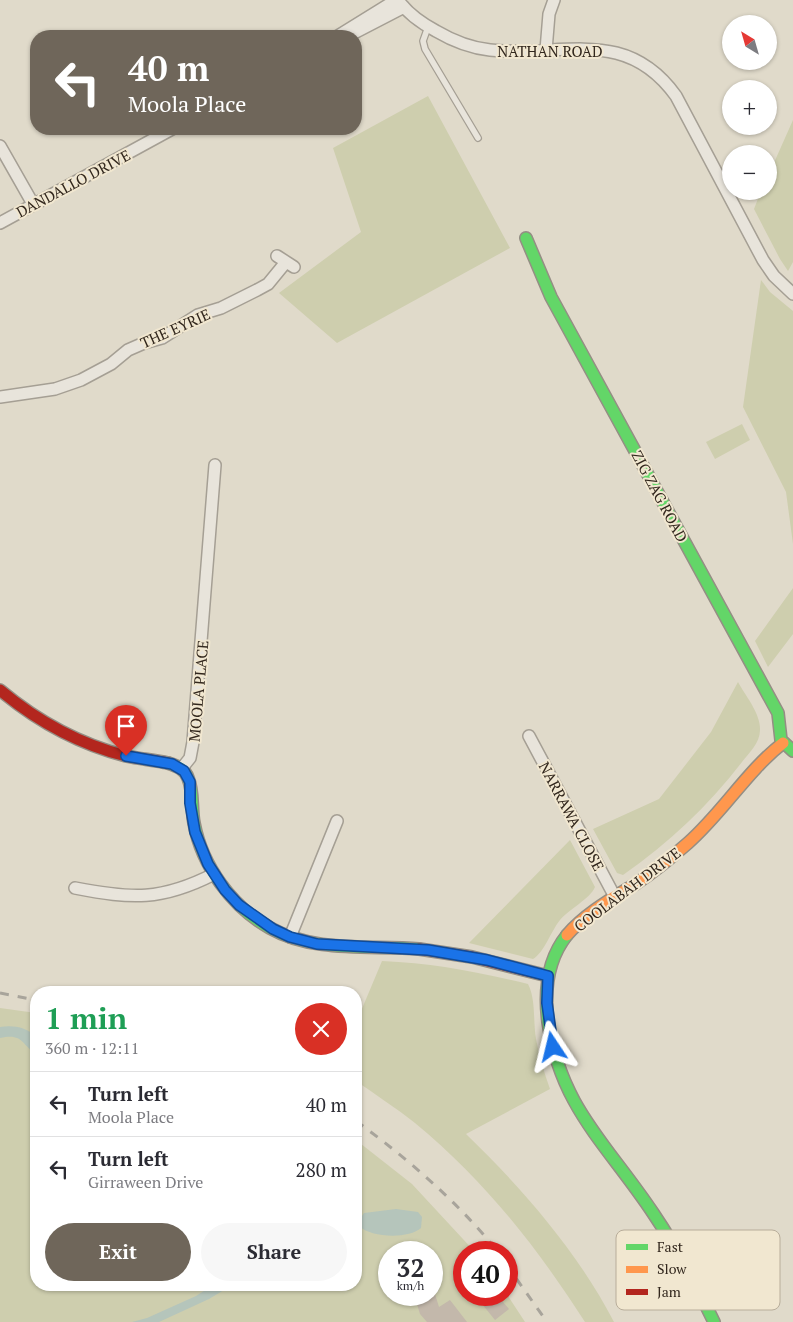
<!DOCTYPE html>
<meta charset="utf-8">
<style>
body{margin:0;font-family:"PT Serif",serif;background:#f7f7f7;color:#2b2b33;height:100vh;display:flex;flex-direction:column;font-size:19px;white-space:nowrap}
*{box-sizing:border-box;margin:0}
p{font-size:16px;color:#7c7c81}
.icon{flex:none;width:28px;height:28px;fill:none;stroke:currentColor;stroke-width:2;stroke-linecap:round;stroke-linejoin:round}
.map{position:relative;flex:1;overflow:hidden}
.drawer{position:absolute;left:30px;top:986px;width:332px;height:305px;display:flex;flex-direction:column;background:#fff;border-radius:20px;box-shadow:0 1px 4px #0004}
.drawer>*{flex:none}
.hud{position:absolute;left:30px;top:30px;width:332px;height:105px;border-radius:20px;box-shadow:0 1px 4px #0004;background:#6f665a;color:#fff;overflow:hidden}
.needle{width:32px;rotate:323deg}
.controls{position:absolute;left:722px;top:15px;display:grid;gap:10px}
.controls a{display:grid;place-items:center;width:55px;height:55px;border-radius:50%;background:#fff;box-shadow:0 1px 4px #0004;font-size:25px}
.speed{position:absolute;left:378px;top:1241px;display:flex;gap:10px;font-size:25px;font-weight:700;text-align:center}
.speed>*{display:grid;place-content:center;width:65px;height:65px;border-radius:50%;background:#fff;box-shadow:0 1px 4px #0004;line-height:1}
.speed small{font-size:12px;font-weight:400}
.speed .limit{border:8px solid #d22;background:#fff;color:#111}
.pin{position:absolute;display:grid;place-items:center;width:42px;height:42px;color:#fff;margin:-51px -21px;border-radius:50% 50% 50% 0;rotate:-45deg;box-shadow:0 0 5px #0007}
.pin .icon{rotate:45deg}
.me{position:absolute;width:55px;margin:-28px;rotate:350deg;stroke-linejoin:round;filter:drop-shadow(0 0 4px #0008)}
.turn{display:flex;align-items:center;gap:18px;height:105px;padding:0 15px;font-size:22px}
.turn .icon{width:65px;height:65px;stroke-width:2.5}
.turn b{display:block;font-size:35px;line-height:42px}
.round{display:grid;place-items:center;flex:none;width:52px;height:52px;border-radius:26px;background:#f7f7f7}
.overview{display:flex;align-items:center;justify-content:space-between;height:85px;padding:0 15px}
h1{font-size:30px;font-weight:700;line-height:38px;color:#1e9e55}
.primary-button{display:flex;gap:10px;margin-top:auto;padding:10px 15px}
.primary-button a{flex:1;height:58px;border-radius:30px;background:#6f665a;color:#fff;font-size:20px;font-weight:700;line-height:58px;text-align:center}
.primary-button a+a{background:#f7f7f7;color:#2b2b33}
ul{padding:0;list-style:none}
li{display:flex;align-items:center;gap:15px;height:65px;padding:0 15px;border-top:1px solid #e1e1e2}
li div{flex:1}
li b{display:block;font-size:19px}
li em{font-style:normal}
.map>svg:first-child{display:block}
.green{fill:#ceceae;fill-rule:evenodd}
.water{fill:#b5c5bb}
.building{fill:#c3b8ab}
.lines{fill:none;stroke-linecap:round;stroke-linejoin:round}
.lane-casing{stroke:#a59f94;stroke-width:8}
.street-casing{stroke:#a59f94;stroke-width:14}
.fast-casing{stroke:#948e84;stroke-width:14}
.slow-casing{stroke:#948e84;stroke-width:14}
.jam-casing{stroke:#948e84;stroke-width:14}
.lane{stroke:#e8e4db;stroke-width:5.5}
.street{stroke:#e8e4db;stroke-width:11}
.fast{stroke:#63d668;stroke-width:11}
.slow{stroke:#ff974d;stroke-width:11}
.jam{stroke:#b3261e;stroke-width:11}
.rail{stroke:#a8a49b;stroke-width:3;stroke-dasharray:9 9;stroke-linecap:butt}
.route-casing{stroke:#114b97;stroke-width:12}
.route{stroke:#1a73e8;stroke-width:9}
.labels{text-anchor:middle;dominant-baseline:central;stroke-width:4;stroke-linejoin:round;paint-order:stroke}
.street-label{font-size:15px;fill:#32271d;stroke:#f1e7d0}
.key{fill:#f1e7d0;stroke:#b8ad9a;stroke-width:1}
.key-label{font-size:14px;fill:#32271d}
</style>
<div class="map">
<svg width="793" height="1322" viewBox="0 0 793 1322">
<rect width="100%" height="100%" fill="#e0daca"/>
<path class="green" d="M428,96L510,248L337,343L279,293L361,232L333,148Z
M793,120V262L788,271L780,259L754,209L761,191H769V174Z
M761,280L770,292L793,311V544L786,492L743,407Z
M742,424L750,440L715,459L706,442Z
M793,588V634L768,667L755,641Z
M738,682C745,695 761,714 760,730C760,743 749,753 742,762C708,806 669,843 623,875L617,873L593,829L659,799L711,732Z
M570,840L595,887C590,899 569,909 560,920C551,931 544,953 533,959L469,943Z
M382,961C432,963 479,972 528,984C536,999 533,1022 536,1039C539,1056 544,1072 550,1089L466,1134C523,1189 577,1251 614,1322H585C536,1246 486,1182 415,1123C396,1108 376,1095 356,1081V1023Z
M0,1008L36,1013V1285H356V1140L412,1184L475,1252H464V1295H506V1293L525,1322H0ZM389,1252H431V1295H389Z"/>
<path class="water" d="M0,1027C13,1025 27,1027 36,1037V1054C21,1044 23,1033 0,1038Z
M396,1209L418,1212L422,1217L421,1228C409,1239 371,1238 359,1226L358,1222L364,1213Z
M213,1285H227L224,1290L209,1299L159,1322H132L147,1318L196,1296Z"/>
<path class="building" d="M435,1294L439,1307L450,1300L467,1322H427L420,1314L416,1301Z
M494,1295H497L509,1309L495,1320L482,1304Z"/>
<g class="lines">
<defs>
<path id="lane" d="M428,27L423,41L425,49L478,138"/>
<path id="street" d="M398,0C408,14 421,23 436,31C453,41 471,48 490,50C561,58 625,25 676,96L763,260L774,276L793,294
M338,36L396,0
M348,36L404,7
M546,50L549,14L554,0
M0,146L33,204
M0,223L172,129
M277,256L294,267
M0,397L55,389L81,380L111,364L128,350L144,343L162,338L198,315L221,308L257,290L268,284L286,262
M529,736L615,897
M182,768L190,758L193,742L215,465
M75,888C132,899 161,901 214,874
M290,937L337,821"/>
<path id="fast" d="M526,238L551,297L778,713L781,740L793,751
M168,763C177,766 185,769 188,778C194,792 191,809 194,823C202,866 232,907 270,928C314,953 370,945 419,949
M567,935C547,960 544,991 548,1022C561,1108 607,1144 653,1213C676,1247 696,1284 714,1322"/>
<path id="slow" d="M567,935C586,913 613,898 637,883C655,871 672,857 688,843C723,812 747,771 783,743"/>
<path id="jam" d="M0,690C37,721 79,744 126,756C140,759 154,760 168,763
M419,949L472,957L548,976"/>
</defs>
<use href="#lane" class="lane-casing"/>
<use href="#street" class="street-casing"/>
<use href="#fast" class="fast-casing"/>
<use href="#slow" class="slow-casing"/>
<use href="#jam" class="jam-casing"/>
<use href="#lane" class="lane"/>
<use href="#street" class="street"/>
<use href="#fast" class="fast"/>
<use href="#slow" class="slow"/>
<use href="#jam" class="jam"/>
<path class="rail" d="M0,993L36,1000
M356,1121C408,1159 458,1202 498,1252
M506,1264L547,1322"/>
</g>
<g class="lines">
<defs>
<path id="route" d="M126,756L172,764L184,771L190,782V803L195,832L208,864L225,890L239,905L273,929L290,937L317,944L428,950L487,960L548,976L547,1003L553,1047"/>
</defs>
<use href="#route" class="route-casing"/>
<use href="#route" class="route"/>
</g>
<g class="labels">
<g class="street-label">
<text x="550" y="51">NATHAN ROAD</text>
<text transform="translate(73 183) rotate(-28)">DANDALLO DRIVE</text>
<text transform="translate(175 328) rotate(-24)">THE EYRIE</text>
<text transform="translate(660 496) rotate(62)">ZIG ZAG ROAD</text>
<text transform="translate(198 691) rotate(-85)">MOOLA PLACE</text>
<text transform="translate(572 816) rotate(62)">NARRAWA CLOSE</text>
<text transform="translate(627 889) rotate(-37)">COOLABAH DRIVE</text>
</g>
</g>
<rect x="616" y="1230" width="164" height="80" rx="8" class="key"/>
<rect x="626" y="1244" width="22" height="6" fill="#63d668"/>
<rect x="626" y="1266" width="22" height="7" fill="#ff974d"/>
<rect x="626" y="1289" width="22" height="6" fill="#b3261e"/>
<g class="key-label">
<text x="657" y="1252">Fast</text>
<text x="657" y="1274">Slow</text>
<text x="657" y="1297">Jam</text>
</g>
</svg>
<div class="controls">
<a><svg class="needle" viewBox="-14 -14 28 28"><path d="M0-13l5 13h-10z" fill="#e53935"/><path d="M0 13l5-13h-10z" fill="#7c7c81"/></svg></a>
<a>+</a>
<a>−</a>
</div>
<div class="speed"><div>32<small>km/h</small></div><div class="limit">40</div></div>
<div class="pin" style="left:126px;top:756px;background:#d93025"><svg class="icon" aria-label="arrive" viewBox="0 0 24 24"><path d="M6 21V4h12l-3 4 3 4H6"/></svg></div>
<svg class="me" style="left:553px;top:1047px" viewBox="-20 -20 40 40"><path d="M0-17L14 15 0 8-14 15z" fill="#1a73e8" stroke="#fff" stroke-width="4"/></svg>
<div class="hud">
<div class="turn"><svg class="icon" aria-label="left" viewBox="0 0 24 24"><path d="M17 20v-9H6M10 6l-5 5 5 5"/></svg><div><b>40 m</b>Moola Place</div></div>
</div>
<section class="drawer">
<div class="overview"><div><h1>1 min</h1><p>360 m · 12:11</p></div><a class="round" style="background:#d93025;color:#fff"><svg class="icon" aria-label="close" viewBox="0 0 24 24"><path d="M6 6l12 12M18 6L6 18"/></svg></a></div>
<ul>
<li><svg class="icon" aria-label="left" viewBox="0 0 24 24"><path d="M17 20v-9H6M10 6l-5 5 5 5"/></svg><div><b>Turn left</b><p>Moola Place</p></div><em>40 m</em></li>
<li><svg class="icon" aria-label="left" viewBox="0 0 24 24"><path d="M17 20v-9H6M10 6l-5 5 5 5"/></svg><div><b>Turn left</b><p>Girraween Drive</p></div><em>280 m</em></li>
</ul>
<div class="primary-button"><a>Exit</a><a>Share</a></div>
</section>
</div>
